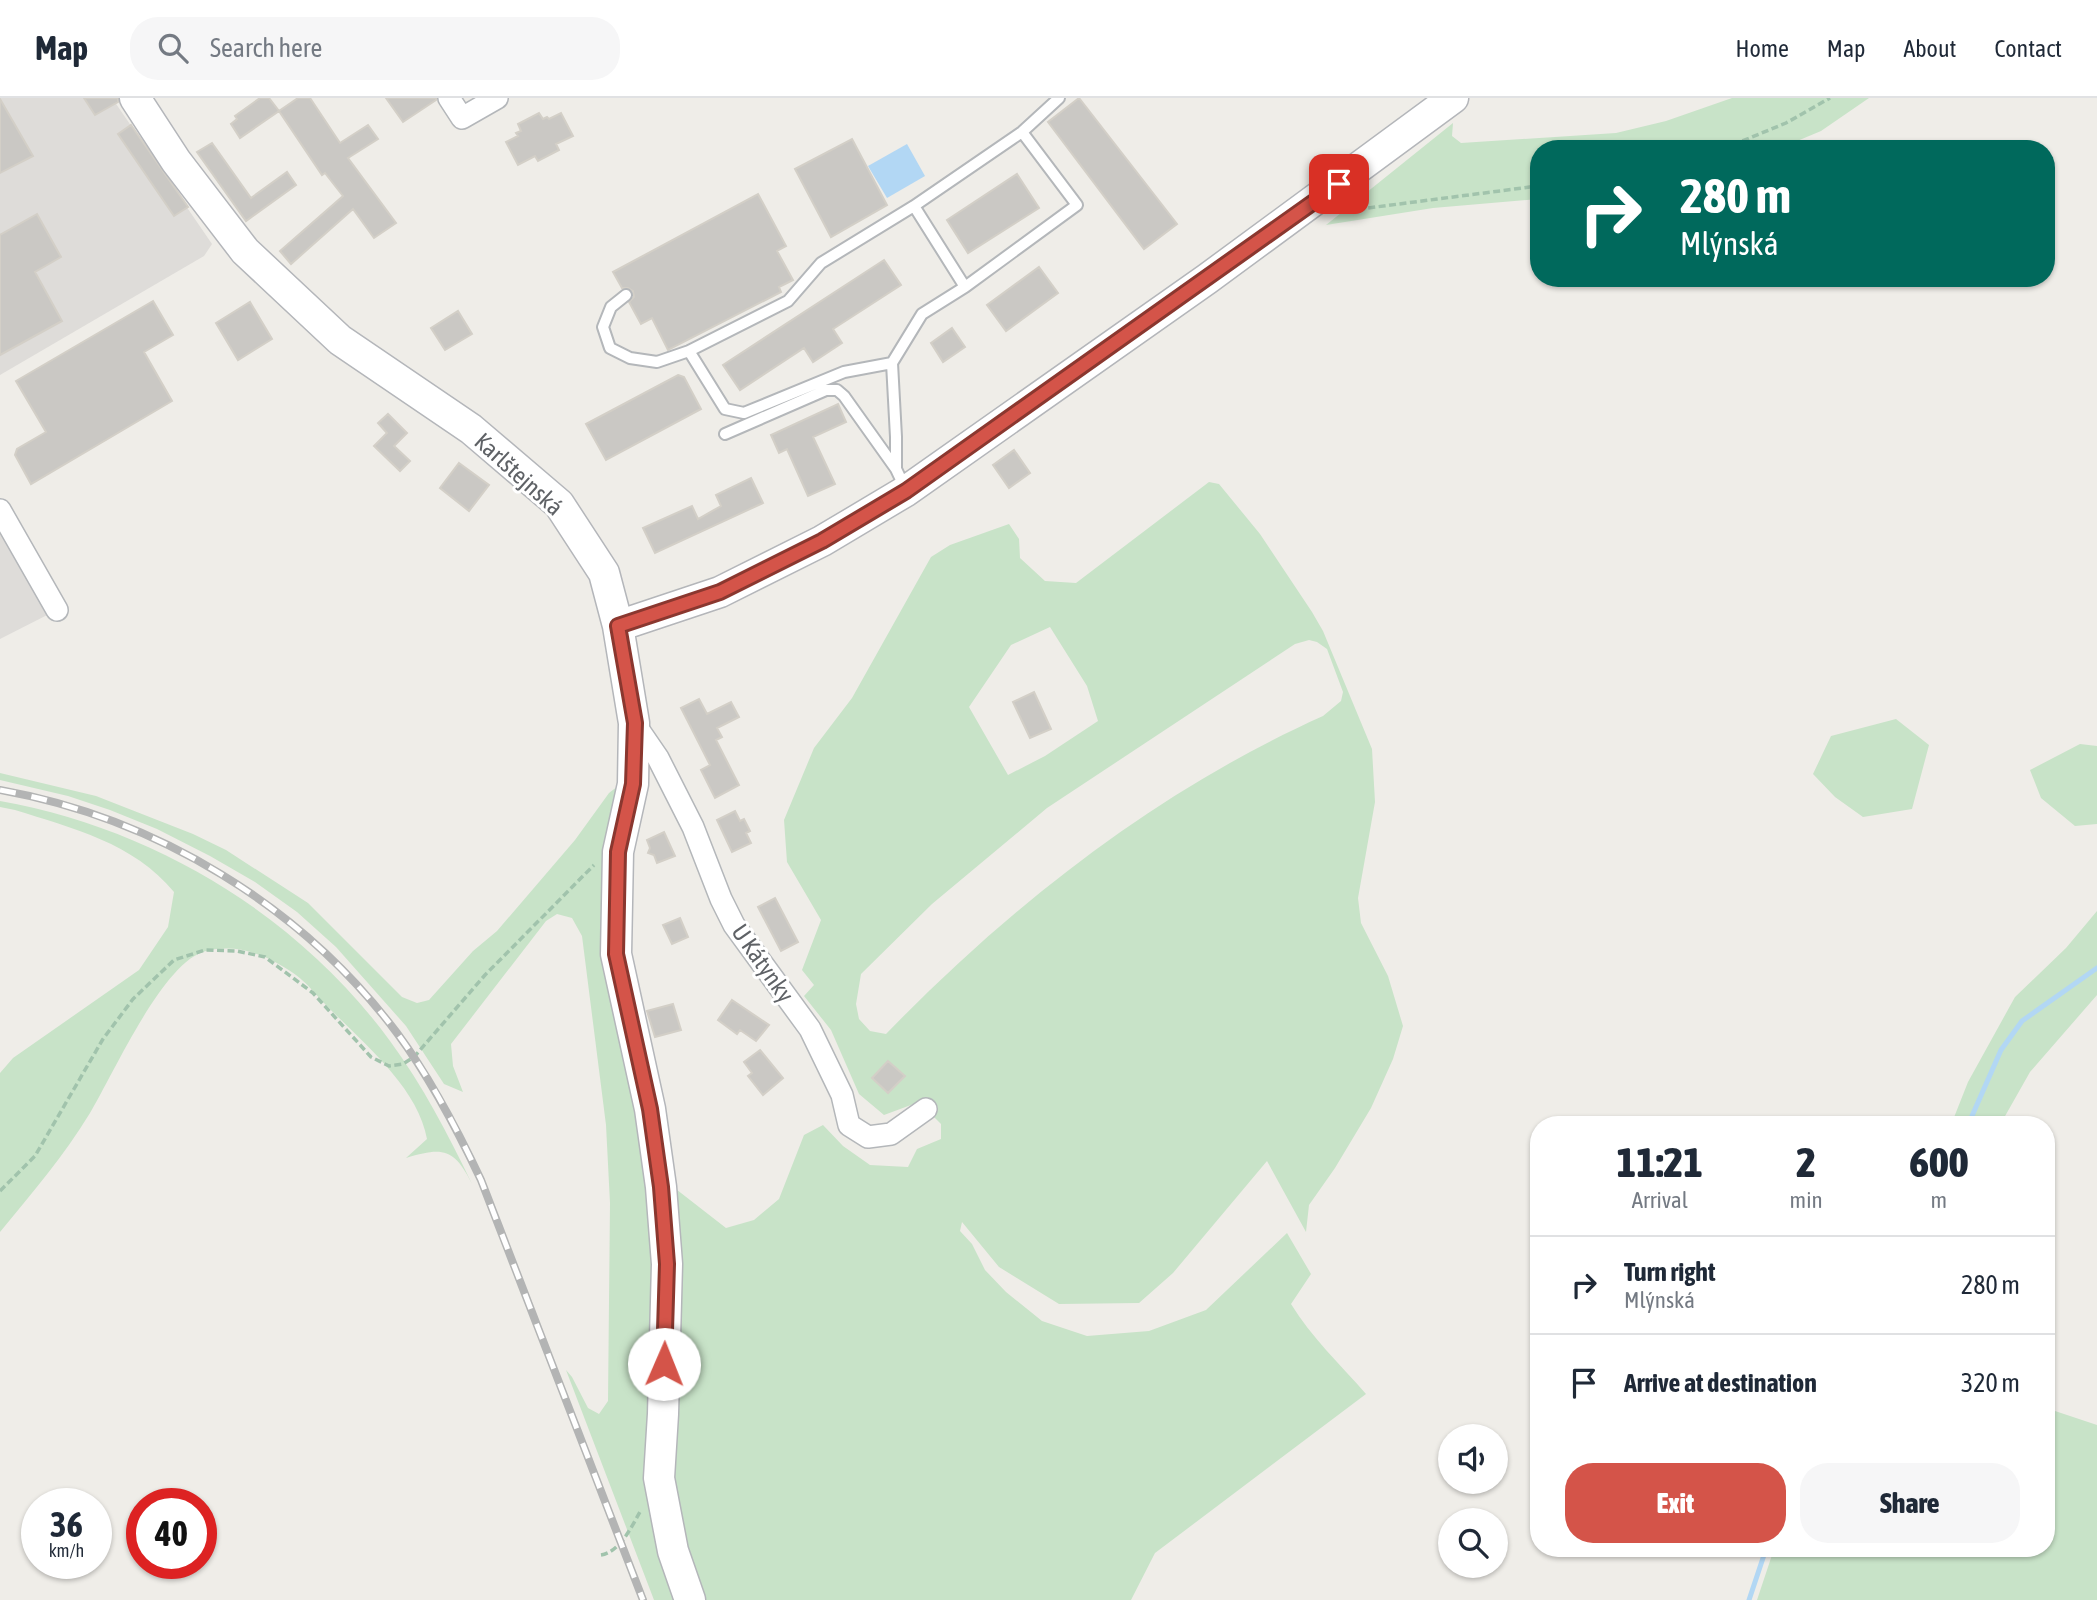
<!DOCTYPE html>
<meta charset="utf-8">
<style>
body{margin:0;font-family:"Asap Condensed",sans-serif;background:#f6f6f7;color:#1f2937;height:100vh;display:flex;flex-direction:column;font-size:26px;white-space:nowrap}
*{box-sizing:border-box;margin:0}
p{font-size:23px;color:#747a83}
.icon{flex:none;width:38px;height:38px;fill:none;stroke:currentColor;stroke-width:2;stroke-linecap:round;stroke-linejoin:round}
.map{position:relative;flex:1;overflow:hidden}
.side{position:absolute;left:1530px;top:1018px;width:525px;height:441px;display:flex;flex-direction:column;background:#fff;border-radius:28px;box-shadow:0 2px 5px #0004}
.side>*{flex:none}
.top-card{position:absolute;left:1530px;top:42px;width:525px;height:147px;border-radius:28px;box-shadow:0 2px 5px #0004;background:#00695c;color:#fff;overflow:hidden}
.tools{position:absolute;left:1438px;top:1326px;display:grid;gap:14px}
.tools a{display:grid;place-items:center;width:70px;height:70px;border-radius:50%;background:#fff;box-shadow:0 2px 5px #0004;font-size:35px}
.speed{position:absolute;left:21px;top:1390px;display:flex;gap:14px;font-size:35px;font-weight:700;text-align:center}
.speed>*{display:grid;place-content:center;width:91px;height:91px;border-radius:50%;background:#fff;box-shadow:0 2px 5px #0004;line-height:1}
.speed small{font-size:18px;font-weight:400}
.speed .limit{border:10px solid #d22;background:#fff;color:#111}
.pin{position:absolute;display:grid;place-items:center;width:60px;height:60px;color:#fff;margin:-30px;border-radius:14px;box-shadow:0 4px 10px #0006}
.me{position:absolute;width:77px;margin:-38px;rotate:1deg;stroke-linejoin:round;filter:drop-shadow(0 0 5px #0008)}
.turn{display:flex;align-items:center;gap:24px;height:147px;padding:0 35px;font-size:32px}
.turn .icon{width:91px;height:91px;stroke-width:2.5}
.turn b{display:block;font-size:49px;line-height:60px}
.eta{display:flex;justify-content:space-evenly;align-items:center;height:119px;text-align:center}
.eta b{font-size:42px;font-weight:800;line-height:49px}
.action{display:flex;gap:14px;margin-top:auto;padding:14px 35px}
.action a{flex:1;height:80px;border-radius:28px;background:#d45449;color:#fff;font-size:28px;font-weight:800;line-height:80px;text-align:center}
.action a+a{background:#f6f6f7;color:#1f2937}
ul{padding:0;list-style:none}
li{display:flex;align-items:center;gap:21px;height:98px;padding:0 35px;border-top:2px solid #e0e1e3}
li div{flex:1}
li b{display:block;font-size:26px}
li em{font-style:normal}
header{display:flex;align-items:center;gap:42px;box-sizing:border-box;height:98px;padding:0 35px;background:#fff;border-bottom:2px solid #e0e1e3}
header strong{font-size:33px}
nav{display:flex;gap:38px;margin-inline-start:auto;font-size:24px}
.search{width:490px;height:63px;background:#f6f6f7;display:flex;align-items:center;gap:18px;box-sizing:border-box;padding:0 24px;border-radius:28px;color:#747a83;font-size:26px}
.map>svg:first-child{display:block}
.industrial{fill:#dedcd9}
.green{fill:#c8e3c8;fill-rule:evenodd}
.water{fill:#b2d7f4}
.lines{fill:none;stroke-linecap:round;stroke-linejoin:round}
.stream{stroke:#b2d7f4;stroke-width:5}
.building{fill:#cac8c4;stroke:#d3cfc7;stroke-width:2}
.lane-casing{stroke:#b4b7ba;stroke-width:14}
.street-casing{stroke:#b4b7ba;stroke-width:24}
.secondary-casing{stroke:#b4b6ba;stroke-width:33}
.path{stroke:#a1c3ac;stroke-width:3.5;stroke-dasharray:7 3.5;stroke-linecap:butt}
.lane{stroke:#fff;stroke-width:10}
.street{stroke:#fff;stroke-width:21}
.secondary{stroke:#fff;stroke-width:30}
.rail-casing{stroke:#b3b4b4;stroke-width:8}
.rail{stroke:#fff;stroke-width:5;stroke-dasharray:16;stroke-linecap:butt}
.route-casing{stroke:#8a372f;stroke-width:18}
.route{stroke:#d45449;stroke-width:12}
.labels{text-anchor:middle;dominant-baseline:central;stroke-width:6;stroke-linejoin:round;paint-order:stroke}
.street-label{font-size:24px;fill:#5f6266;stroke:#fff}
</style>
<header>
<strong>Map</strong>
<div class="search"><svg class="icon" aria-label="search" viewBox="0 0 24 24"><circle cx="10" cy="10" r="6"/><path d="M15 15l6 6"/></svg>Search here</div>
<nav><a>Home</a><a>Map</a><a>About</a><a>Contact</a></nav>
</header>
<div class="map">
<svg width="2097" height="1502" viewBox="0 0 2097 1502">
<rect width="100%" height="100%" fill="#efede8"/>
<path class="industrial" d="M0,0H112L212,146L204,158L0,277Z
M0,412L57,512L0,541Z"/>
<path class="green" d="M1732,0H1869L1821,33L1778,51H1538V101L1433,110L1326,127L1453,25L1452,38L1461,45L1616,35L1666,23Z
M1209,384L1219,386L1260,436L1312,514L1323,533L1372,651L1375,704L1358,800L1361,825L1388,878L1403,928L1393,961L1371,1010L1335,1070L1309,1107L1306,1134L1267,1063L1173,1175L1139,1205L1059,1206L999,1169L962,1124L960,1133L972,1146L985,1172L1006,1194L1042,1223L1087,1238L1149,1233L1206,1212L1287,1135L1311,1176L1291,1206C1311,1239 1340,1266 1366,1296L1155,1455L1131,1502H703L684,1450L671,1379L672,1088L726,1130L754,1122L779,1101L804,1037L823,1027L843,1048L870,1067L908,1069L917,1051L941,1041V1026L919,1004L884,1017L859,996L831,932L804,898L814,887L802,872L821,822L787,764L784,722L814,650L852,600L931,459L950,447L1009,426L1019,441L1020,460L1045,483L1076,485ZM1050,529L1087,588L1098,623L1045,658L1008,677L969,609L1011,547ZM1309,542L1317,544L1327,551L1343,594L1341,603L1323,618C1158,692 1011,807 886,936L870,933L859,921L856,906L861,876L932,806L1047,710L1295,546Z
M1896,621L1929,647L1912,711L1863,719L1835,699L1813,676L1831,638Z
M2080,646L2097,648V726L2075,728L2041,700L2030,672Z
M0,675L96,698L193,736L226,752L308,805L402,899L417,905L429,902L473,853L497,833L575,742L609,695L622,685L638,1013L649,1091L677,1502H654L566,1272L572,1279L588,1310L599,1316L608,1303L610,1105L606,1027L582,838L572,820L557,816L546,823L451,946L453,968L463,994L444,986L406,928L336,849L297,814L255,784L210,758L157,731L110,712L68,698L0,682Z
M0,703C153,730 298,817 390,943C423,988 448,1036 472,1086C454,1050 443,1049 406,1060L427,1041C418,989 362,944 326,907C316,897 307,885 296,877C269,858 240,845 206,853C163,863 113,977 90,1015C64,1058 32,1095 0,1134V975L13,960L139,872L168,829L174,794C134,745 72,730 15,712L0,709Z
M2097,813V897L2030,974L2000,1027H1951L1968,984L2015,899L2066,850Z
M2046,1310L2097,1327V1502H1757L1774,1451H2046Z"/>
<path class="water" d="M907,46L925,78L887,100L868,68Z"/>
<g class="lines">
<path class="stream" d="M1968,1027L2001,952L2022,923L2097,870
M1749,1502L1766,1451"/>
</g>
<path class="building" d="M84,0H118V4L95,17Z
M260,0H269L279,13L240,40L231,26L237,21L235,18Z
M298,0H310L340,45L368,27L378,41L348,60L396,125L374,140L353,111L291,166L280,153L343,98L325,75L322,77L279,13Z
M386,0H436V2L403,24Z
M1079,0L1177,126L1144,151L1048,24Z
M0,1L33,58L0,75Z
M539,15L543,21L547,19L549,21L561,15L573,38L556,46L559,52L538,63L535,58L518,67L506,44L518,38L516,35L521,33L518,26Z
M131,27L188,109L174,118L118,36Z
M852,41L887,107L831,139L795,71Z
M212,45L251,100L287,74L296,87L246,123L197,54Z
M1017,76L1039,110L968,155L947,122Z
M758,96L786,148L777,153L793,182L779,189L781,194L668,252L652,220L641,226L629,204L634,199L633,193L628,190H622L613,174Z
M37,116L61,159L35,174L62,223L0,257V137Z
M884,162L901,187L833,231L842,245L813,264L804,250L740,292L723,267Z
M1039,169L1058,195L1006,233L987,207Z
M153,203L173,237L144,254L172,303L31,386L15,357L17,351L46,334L16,283Z
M250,204L272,241L238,262L216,225Z
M458,213L472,236L445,252L431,230Z
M952,230L965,249L943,264L931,245Z
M678,277L684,279L701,311L606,362L586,326Z
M838,306L846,324L813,339L835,386L808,398L787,351L779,355L771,337Z
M388,316L407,335L394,348L410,363L400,373L374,348L387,335L378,325Z
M1014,352L1030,375L1009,390L993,367Z
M459,365L489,387L469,413L440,390Z
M751,380L763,405L655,455L643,430L692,408L698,421L721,408L716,397Z
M1034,594L1051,631L1030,640L1013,604Z
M699,601L707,616L731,604L739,619L717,630L722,639L716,642L739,687L715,700L701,672L710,667L681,610Z
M735,713L740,723L744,721L750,733L746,735L751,745L732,754L717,722Z
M664,734L675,758L657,765L654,757L648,755L650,750L647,742Z
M775,800L798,844L781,853L758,809Z
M680,820L688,839L672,846L663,827Z
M732,902L769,927L756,943L740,932L737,936L718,922Z
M673,906L681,932L655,939L647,913Z
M760,952L783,980L763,997L748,978L752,975L744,964Z
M888,963L905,978L888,995L872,980Z"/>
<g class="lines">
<defs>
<path id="lane" d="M914,108L965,189
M626,197L611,209L603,229L610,250L630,260L657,264L689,253L788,203L821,165L914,108L1022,34L1059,0
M689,253L725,311L744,315L844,274L892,265
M725,336L826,292H837L844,298L896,371
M906,392L896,371V339L892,265L922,216L965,189L1077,107L1022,34"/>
<path id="street" d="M449,0L462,20L497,0
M0,412L57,512
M634,625L658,660L693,729L721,801L734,827L810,931L842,997L849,1027L868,1039L891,1036L926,1011"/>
<path id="secondary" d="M135,0L176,63L245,153L340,242L471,331L559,406L604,475L618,528L634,625L633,686L618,754L616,856L650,1011L661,1089L667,1166L663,1316L659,1380L673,1453L690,1502
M618,528L720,494L822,443L906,393L1207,181L1453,0"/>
</defs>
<use href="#lane" class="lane-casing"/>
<use href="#street" class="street-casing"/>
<use href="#secondary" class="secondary-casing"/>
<path class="path" d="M1723,51L1786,25L1830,0
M1337,114L1538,88
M0,1093L35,1058L103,941L133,901L174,862L205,852L237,853L265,859L313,895L371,959L389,968L403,966L414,959L485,877L594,767
M601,1457C620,1454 632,1428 641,1412"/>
<use href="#lane" class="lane"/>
<use href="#street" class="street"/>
<use href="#secondary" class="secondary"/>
<defs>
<path id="rail" d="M0,692C156,720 302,808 397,935C431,981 457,1031 481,1082L643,1502"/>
</defs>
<use href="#rail" class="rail-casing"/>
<use href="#rail" class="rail"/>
</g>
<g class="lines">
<defs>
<path id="route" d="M664,1266L667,1166L661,1089L650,1011L616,856L618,754L633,686L635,625L618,528L720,494L822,443L906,393L1339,86"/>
</defs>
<use href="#route" class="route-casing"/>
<use href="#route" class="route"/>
</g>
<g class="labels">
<g class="street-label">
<text transform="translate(519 376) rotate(42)">Karlštejnská</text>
<text transform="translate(763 865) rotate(55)">U Kátynky</text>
</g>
</g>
</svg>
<div class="tools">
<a><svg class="icon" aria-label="sound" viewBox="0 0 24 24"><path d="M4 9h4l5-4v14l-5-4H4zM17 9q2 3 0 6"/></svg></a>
<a><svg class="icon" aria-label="search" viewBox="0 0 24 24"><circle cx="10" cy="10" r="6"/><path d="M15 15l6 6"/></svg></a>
</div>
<div class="speed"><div>36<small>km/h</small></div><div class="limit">40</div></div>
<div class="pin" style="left:1339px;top:86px;background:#d93025"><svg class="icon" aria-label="arrive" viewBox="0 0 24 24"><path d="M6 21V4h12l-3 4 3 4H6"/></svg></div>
<svg class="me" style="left:664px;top:1266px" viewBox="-20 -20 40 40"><circle r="19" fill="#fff"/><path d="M0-13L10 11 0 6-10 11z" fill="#d45449"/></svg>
<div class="top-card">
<div class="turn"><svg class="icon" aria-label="right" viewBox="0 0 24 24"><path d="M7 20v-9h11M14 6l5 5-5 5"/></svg><div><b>280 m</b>Mlýnská</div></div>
</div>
<section class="side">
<div class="eta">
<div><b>11:21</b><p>Arrival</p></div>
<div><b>2</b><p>min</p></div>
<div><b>600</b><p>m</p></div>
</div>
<ul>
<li><svg class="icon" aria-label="right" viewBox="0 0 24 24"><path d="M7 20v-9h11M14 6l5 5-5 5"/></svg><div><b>Turn right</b><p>Mlýnská</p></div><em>280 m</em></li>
<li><svg class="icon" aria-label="arrive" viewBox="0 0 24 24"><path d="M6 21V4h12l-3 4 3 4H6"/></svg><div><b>Arrive at destination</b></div><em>320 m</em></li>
</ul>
<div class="action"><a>Exit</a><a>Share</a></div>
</section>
</div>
